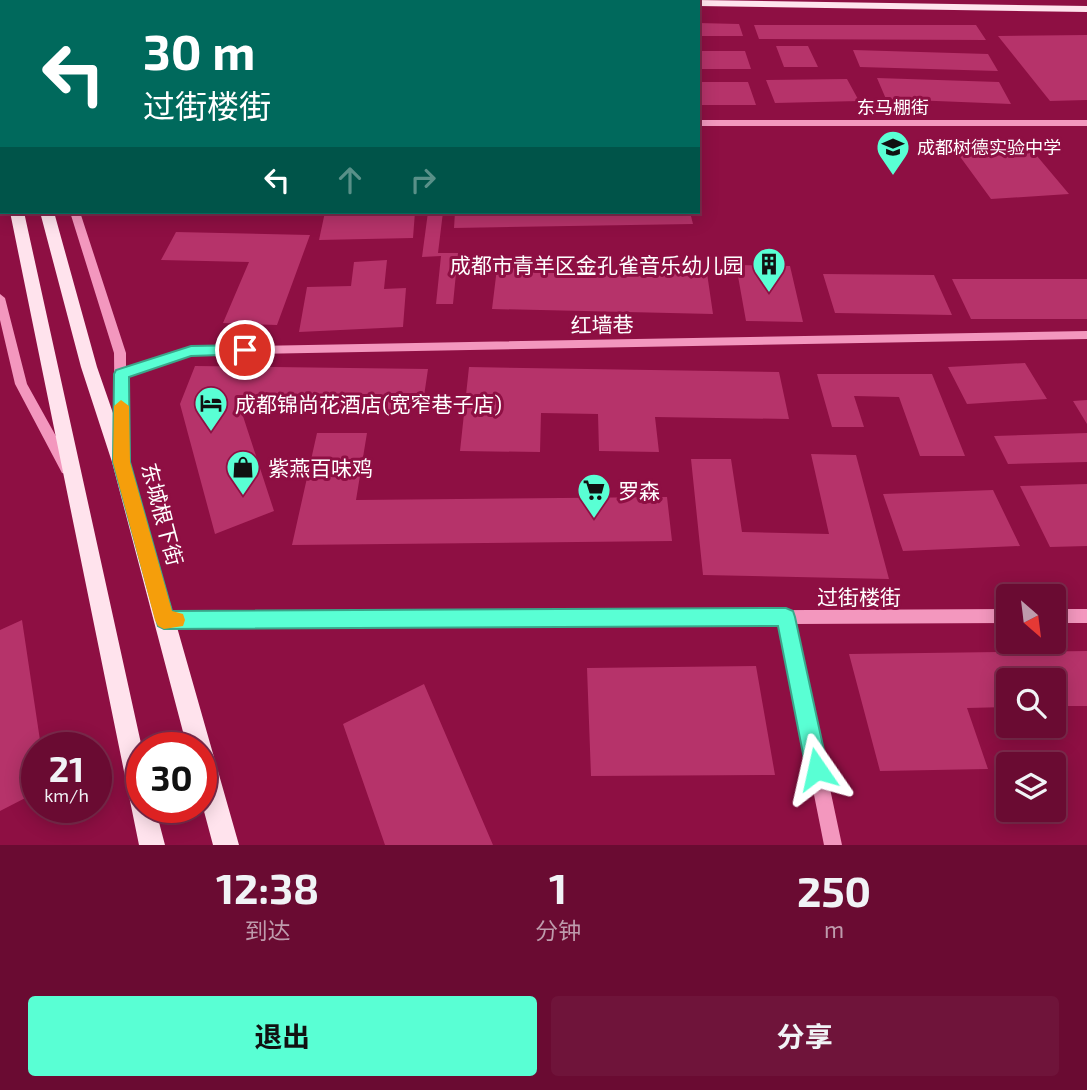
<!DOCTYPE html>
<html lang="zh">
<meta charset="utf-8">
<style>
body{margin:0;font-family:"Exo 2","Noto Sans SC",sans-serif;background:#6f143a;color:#f1f3f6;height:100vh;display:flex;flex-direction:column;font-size:26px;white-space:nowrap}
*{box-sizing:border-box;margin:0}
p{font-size:23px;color:#be9bac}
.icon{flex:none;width:38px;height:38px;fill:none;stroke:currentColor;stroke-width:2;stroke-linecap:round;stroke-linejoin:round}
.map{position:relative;height:845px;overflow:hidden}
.drawer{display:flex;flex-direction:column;background:#6a0b32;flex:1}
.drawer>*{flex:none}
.banner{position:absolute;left:0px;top:0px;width:700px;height:214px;box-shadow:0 4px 18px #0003,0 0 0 2px #7d2b4d;background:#00695c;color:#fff;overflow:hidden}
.needle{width:46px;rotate:152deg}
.fabs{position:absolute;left:996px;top:584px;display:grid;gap:14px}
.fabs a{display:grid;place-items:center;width:70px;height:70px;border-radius:7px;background:#6a0b32;box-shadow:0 4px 18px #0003,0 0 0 2px #7d2b4d;font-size:35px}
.speed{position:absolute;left:21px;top:732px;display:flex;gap:14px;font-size:35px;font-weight:700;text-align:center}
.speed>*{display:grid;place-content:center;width:91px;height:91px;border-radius:50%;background:#6a0b32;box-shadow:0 4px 18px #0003,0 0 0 2px #7d2b4d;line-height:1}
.speed small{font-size:18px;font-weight:400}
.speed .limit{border:10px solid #d22;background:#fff;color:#111}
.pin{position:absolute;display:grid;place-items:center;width:60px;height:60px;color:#fff;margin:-30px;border:4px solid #fff;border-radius:50%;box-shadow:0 2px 7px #0007}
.me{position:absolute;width:77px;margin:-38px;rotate:349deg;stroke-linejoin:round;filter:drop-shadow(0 0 5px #0008)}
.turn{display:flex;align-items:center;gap:24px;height:147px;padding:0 28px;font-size:32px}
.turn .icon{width:91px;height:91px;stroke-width:2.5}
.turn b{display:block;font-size:49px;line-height:60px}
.lanes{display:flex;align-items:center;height:66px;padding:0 28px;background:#0003;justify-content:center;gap:35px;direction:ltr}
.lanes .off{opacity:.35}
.eta{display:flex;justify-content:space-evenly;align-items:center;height:119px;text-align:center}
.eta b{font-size:42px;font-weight:700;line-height:49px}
.cta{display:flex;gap:14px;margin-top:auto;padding:14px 28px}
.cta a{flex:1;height:80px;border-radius:7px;background:#59ffd4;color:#111;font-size:28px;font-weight:700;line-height:80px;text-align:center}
.cta a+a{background:#6f143a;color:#f1f3f6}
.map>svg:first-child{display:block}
.building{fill:#b6336a}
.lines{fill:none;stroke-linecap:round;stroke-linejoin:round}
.major-tunnel{stroke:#9f335f;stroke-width:11;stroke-dasharray:11 5;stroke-linecap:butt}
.minor{fill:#f397be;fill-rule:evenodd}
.major{fill:#ffe3ed;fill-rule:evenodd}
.route{fill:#59ffd4;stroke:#3aa68a;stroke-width:2}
.slow{fill:#f59e0b}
.labels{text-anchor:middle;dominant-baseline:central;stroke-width:6;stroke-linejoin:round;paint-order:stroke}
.far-street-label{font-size:18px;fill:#fff;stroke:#8e0f43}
.far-poi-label{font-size:18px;fill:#fff;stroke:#8e0f43;text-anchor:start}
.poi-label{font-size:21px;fill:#fff;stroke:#8e0f43;text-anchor:start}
.street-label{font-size:21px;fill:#fff;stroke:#8e0f43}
</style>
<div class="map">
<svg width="1087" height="845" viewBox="0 0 1087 845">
<rect width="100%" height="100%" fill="#8e0f43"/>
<path class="building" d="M698,23L739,24L743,36H698Z
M754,25H976L986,40L759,39Z
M1087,35V100L1050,101L998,36Z
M776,46H808L818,67H784Z
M853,50L988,54L998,71L860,67Z
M698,51H745L751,69H698Z
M877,78L999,82L1011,104L886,99Z
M847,79L859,101L775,103L766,80Z
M698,82H748L756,105H698Z
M1026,143L1069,194L991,199L953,147Z
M325,212H415L413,238L319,240Z
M428,212H443L438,253H458L453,304H436L441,256L422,257Z
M455,212H690L693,224L454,228Z
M176,232L310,235L277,325L223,323L249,262L161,260Z
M387,260L384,289L406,288L403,327L299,332L307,287L351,286L354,262Z
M736,265L790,266L803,322L746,321Z
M497,268L707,273L713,314L492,309Z
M823,274L934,275L952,315L835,313Z
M952,279H1087V319H971Z
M1025,363L1047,399L967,404L948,367Z
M195,366L428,369L422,410L240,407L274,511L215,534L180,404Z
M469,367L779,372L789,419L655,417L659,452L599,451L598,414L541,413L540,452L460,451Z
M817,374H932L965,456H920L899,397L854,396L864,427H832Z
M1087,400V424L1073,401Z
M317,433H367L356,500L667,497L672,541L292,545Z
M1087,433V462L1008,464L994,436Z
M811,454L856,455L889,579L703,575L691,459H731L742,532L829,534Z
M1087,484V546L1050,547L1020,486Z
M993,490L1020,546L903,551L883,494Z
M22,620L41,747H37V792L0,811V630Z
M1087,651V706H1054V681H1008V707L967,708L988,769L880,771L849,654Z
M756,666L775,775L591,776L587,668Z
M424,684L493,845H385L343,724Z"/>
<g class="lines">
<path class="major-tunnel" d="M0,40L2,46"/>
<path class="minor" d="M11,0H17V2H11Z
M73,0H81L72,2Z
M698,120H1087V126H698Z
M70,212H80L126,353V368L191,347L1087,331V339L191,355L126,377L127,451L125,455H117L115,451L114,353Z
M0,294L5,298L27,384L72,465L73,469L72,473L67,474L62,473L15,384L0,320Z
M1008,609V623L795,624L842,845H824L780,624L164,627L159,625L157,620L159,615L164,613Z
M1054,609H1087V623H1054Z"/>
<path class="major" d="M698,0L1087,6V12L698,6V2H694Z
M0,48H2V54H0Z
M0,135L2,136V150L0,149Z
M10,212H24L142,748V807H155L165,845H139Z
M40,212H54L97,367L130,462L239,845H213L201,800V747H187L112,462L81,367Z"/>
</g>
<path class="route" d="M245,345L250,346L253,350L250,354L191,356L129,377L130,462L172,611L786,608L793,611L795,617L828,769L825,777L817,780L809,777L806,769L778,626L164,629L158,626L113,462L114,374L116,370L191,346Z"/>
<path class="slow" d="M121,400L129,406L130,462L172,611L183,614L185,620L183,626L164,629L158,626L155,620L113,462L114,406Z"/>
<defs>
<symbol id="school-pin" viewBox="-11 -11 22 30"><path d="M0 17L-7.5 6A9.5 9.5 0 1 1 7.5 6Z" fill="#59ffd4" stroke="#8e0f43"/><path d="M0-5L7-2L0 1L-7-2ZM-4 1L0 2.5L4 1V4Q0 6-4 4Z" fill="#111"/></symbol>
<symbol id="building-pin" viewBox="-11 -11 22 30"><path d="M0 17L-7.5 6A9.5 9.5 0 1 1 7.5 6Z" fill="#59ffd4" stroke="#8e0f43"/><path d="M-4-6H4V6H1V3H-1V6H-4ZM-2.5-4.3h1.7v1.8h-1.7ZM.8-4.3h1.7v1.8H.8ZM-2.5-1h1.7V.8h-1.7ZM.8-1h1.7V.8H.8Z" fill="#111"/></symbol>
<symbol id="hotel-pin" viewBox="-11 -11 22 30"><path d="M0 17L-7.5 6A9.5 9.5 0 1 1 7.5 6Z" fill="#59ffd4" stroke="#8e0f43"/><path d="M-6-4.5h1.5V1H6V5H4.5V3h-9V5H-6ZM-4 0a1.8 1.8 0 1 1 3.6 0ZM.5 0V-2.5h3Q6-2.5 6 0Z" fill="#111"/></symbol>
<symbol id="shop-pin" viewBox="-11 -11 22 30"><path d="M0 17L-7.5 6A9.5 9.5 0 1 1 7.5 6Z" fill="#59ffd4" stroke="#8e0f43"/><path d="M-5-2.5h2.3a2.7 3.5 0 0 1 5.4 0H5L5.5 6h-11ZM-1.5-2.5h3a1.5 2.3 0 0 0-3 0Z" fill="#111"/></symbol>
<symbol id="supermarket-pin" viewBox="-11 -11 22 30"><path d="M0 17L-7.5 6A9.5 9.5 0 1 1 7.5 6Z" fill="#59ffd4" stroke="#8e0f43"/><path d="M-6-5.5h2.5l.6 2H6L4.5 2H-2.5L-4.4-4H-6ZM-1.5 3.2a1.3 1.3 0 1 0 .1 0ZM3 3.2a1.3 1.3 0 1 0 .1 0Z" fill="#111"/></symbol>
</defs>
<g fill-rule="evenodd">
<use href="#school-pin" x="874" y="128" width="38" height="52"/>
<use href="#building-pin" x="750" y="245" width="38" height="52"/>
<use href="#hotel-pin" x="192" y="384" width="38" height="52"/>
<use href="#shop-pin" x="224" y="448" width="38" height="52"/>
<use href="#supermarket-pin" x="575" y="471" width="38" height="52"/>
</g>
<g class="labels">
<g class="far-street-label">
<text x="893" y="107">东马棚街</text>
</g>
<g class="far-poi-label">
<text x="917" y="147">成都树德实验中学</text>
</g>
<g class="poi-label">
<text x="744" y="264" text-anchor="end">成都市青羊区金孔雀音乐幼儿园</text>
<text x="235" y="403">成都锦尚花酒店(宽窄巷子店)</text>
<text x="268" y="467">紫燕百味鸡</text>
<text x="618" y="490">罗森</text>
</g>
<g class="street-label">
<text transform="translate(602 324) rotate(-1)">红墙巷</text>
<text transform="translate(163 514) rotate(75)">东城根下街</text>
<text x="859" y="596">过街楼街</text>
</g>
</g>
</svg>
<div class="fabs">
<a><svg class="needle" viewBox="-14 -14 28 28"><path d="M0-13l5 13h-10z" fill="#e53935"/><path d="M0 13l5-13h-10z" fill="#be9bac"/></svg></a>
<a><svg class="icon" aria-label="search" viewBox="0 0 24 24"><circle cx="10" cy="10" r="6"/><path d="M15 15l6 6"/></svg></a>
<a><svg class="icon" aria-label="layers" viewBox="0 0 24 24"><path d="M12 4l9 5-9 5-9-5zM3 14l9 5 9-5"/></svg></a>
</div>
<div class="speed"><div>21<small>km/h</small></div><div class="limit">30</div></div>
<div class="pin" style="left:245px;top:350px;background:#d93025"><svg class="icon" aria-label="arrive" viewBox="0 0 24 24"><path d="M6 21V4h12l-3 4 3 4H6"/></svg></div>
<svg class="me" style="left:817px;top:769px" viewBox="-20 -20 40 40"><path d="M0-17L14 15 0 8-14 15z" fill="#59ffd4" stroke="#fff" stroke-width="4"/></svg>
<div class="banner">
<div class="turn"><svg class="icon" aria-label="left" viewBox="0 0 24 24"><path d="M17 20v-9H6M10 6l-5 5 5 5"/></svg><div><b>30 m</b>过街楼街</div></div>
<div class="lanes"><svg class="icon" aria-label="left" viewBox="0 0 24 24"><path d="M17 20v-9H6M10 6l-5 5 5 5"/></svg><svg class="icon off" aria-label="ahead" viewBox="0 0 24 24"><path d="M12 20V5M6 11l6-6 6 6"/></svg><svg class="icon off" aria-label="right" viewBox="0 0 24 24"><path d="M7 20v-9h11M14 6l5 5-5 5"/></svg></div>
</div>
</div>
<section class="drawer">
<div class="eta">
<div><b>12:38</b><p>到达</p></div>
<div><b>1</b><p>分钟</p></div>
<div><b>250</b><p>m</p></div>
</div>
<div class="cta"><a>退出</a><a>分享</a></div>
</section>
